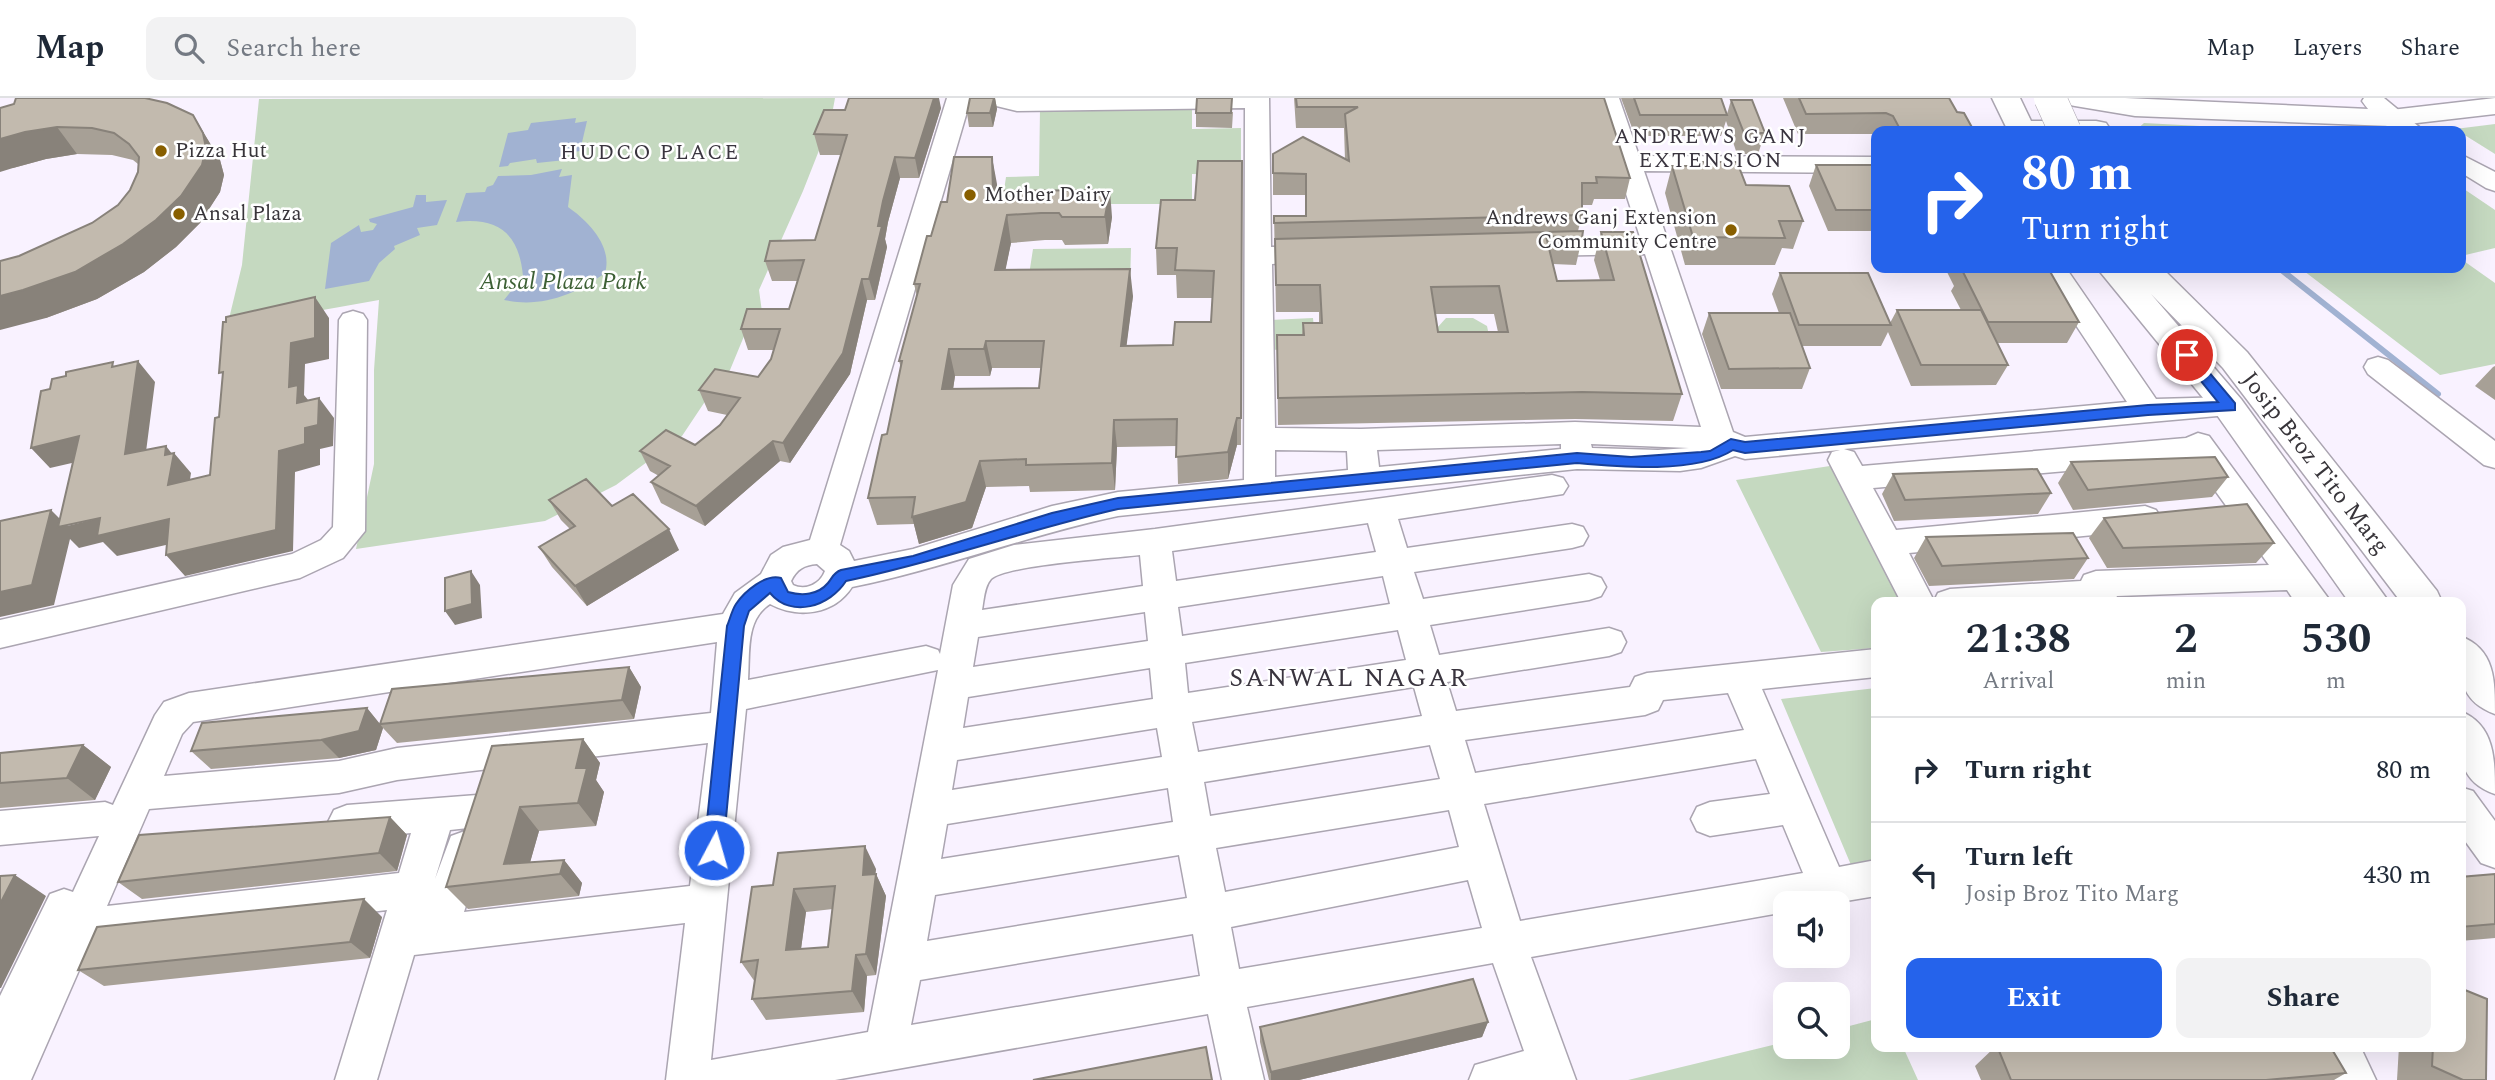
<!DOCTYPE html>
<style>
body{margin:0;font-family:Spectral,serif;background:#f2f2f3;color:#1f2937;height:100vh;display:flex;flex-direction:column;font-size:26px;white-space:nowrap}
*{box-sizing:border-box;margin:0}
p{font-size:23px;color:#747a83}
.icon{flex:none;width:38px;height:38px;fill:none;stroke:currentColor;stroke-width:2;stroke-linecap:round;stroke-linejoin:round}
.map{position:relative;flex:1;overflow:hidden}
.details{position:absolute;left:1871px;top:499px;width:595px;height:455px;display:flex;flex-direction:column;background:#fff;border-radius:14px;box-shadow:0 7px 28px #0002}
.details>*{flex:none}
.banner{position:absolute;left:1871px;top:28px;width:595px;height:147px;border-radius:14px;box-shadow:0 7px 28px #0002;background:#2563eb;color:#fff;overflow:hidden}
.fabs{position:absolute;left:1773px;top:793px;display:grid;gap:14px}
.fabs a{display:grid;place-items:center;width:77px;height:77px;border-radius:14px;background:#fff;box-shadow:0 7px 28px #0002;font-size:35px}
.pin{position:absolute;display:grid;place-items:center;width:60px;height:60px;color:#fff;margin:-30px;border:4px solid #fff;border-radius:50%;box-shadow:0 2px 7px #0007}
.me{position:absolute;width:77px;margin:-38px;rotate:6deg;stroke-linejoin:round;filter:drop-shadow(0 0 5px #0008)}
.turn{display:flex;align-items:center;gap:24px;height:147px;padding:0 35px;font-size:32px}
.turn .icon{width:91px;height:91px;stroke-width:2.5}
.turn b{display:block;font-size:49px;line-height:60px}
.eta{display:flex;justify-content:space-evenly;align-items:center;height:119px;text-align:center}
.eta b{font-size:42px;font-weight:700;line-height:49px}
.button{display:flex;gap:14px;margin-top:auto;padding:14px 35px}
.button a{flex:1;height:80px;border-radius:14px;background:#2563eb;color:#fff;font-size:28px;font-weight:700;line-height:80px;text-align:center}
.button a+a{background:#f2f2f3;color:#1f2937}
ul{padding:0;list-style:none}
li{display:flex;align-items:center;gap:21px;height:105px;padding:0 35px;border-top:2px solid #e0e1e3}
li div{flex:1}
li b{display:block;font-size:26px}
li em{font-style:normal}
header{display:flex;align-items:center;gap:42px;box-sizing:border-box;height:98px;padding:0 35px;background:#fff;border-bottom:2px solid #e0e1e3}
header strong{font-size:33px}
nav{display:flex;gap:38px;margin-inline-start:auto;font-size:24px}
.search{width:490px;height:63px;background:#f2f2f3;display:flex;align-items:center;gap:18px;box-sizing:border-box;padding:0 24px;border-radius:14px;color:#747a83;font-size:26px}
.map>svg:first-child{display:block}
.green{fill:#c5d9c0}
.water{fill:#a1b2d2}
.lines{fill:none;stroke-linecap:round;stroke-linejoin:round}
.stream{stroke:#a1b2d2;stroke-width:6}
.minor-casing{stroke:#aba5b1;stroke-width:3}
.major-casing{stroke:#aba5b1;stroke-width:3}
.minor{fill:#fff;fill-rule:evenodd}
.major{fill:#fff;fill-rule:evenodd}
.major-bridge-casing{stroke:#aba5b1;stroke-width:33;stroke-linecap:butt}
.major-bridge{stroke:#fff;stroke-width:32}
.wall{fill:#a7a096;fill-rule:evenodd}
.shaded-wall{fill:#88827a}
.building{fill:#c2baae;stroke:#88827a;stroke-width:2;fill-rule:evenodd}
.route{fill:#2563eb;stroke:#184099;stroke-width:2}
.poi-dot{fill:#885f00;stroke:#fff;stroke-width:2.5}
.labels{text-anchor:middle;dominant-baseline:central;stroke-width:5;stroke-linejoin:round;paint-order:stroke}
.far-neighbourhood-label{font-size:21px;letter-spacing:2px;fill:#3a353f;stroke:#fff}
.far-poi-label{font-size:21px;fill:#38353a;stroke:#fff;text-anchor:start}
.park-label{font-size:24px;font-style:italic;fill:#3d6035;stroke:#fff}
.street-label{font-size:24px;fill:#38353a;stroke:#fff}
.neighbourhood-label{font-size:26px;letter-spacing:2px;fill:#3a353f;stroke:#fff}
</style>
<header>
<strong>Map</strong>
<div class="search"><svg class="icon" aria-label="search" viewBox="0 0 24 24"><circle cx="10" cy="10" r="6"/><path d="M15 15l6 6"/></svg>Search here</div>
<nav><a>Map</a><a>Layers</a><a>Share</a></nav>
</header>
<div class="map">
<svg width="2495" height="982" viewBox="0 0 2495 982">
<rect width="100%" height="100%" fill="#f9f2ff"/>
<path class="green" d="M835,0L831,22L803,93L759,192L762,214L747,231L730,272L710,296L682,338L616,387L545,423L356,451L374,366V272L379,202L227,229L242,167L259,1Z
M1040,11H1192V31L1241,30V77L1192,76V106H1002L1006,79L1039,78Z
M2144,25L2292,33H2135Z
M2495,26V56L2455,31Z
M2461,89L2495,112V150L2461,158Z
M1131,150L1130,189L1027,190L1033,151Z
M2461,161L2495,185V266L2440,277L2300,170H2460Z
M1313,220L1316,250L1269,252V222Z
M1446,220H1473L1487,228L1491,247H1443L1437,230Z
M1830,368L1911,504H1876V550L1821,554L1736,382Z
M1876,590V764L1851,767L1781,601Z
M1876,921V948L1903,949L1918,982H1628L1785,944V948H1838V931Z"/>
<path class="water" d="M576,20L575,25L587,23L580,53L566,55L565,62L537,65L536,61L510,65L508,68L499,69L508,35L528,32L531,25Z
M562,71L559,79L572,77L568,109C588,123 613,148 605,175C575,197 541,210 504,202L523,178C519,135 498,119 456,124L466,95L485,94L487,89L493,87L498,78L531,77Z
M416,97H426V104L447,102L437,127L417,130L420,137L394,148L395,151L379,165L369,183L325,191L331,145L359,127L361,134L373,132L377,126L370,124L369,121L413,109Z"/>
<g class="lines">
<path class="stream" d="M2279,170L2438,296"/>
<defs>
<path id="minor" d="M947,0H971L840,447L849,453L854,463L913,451L1052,408L1118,394L1244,382L1245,10L1017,13L984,5L980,0H1269L1271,149L1318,148L1327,150L1331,156L1327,162L1272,166L1275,330L1361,331L1575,324L1701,329L1645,156L1537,158L1528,156L1524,150L1528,144L1537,142L1640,139L1595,0H1619L1639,58L1876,59V75L1644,73L1733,334L1745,339L2127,304L2038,170H2066L2156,301L2229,299L2240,302L2244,309L2240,316L1844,351L1854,354L1862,368L2186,340L2198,335L2209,338L2331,504H2295L2287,492L2117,498L2114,504H1901L1828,362L1832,354L1840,352L1745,361L1735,358L1701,370L1680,373L1577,371L1118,418C1028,437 942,471 852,489C834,517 798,521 770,506C745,522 750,555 748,582L926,548L938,552L940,556L953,487L969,461L1014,447L1155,431L1552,377L1563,380L1568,388L1563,396L1398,421L1407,450L1572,426L1583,429L1588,438L1583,447L1572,450L1414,474L1423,501L1589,476L1601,480L1606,489L1601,498L1589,502L1430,527L1439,557L1609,530L1621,534L1626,544L1621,554L1609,558L1447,584L1456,613L1630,589L1635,579L1647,575L1876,551V579L1762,591L1839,769L1876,762V798L1834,805H1785V814L1531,859L1576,982H1469L1475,967L1524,953L1493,865L1247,909L1264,982H1222L1208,916L835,982H666L685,825L414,857L377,982H335L387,812L90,847L31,982H0V898L50,796L64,791L73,794L99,738L0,747V713L105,704L113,707L155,617L164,604L189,595L723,516L735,495L761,476L771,457L783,449L810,442ZM1561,346V351L1379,369L1377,352ZM1591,346L1689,350L1658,352L1592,350ZM1275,352L1347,353L1348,372L1275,379ZM2193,362L2269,467L2096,473L2084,477L2081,483L1950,491L1938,495L1934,503L1909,455L2145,432L2156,428L2161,420L2156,412L2145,408L1896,432L1873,390ZM1368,425L1376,454L1176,483L1172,453ZM1140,457L1143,488L982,512C984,502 984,489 991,481C1005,467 1115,460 1140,457ZM817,466L825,473C820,486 806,493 793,487L791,483C797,471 804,467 817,466ZM1383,478L1390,506L1182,538L1178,509ZM1145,514L1148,543L973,569L978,539ZM1398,532L1406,562L1188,595L1185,565ZM717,544L711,615L397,650L339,663L164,678L182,636L193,624ZM1150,570L1153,601L963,630L968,599ZM938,572L868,934L711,962L746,611ZM1414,589L1422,618L1198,654L1192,624ZM1728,595L1744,632L1475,675L1465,642L1645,617L1658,612L1663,602ZM1157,630L1162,659L952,692L957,662ZM708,645L690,788L464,814L484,750L479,738L465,733L451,738L435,781L450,732L477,729L490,725L496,713L490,701L477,697L347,707L334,712L328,724L334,736L347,741L411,735L399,775L107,808L149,711L339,695L397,682ZM1430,647L1440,681L1210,718L1204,684ZM1756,661L1770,696L1710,704L1697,709L1691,721L1697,733L1710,738L1783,727L1803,775L1520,823L1484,706ZM1168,690L1173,724L941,761L947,726ZM1449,712L1459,749L1225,794L1216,750ZM1179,757L1187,800L927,843L935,797ZM1468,782L1482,830L1239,871L1231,829ZM1193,836L1200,878L911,927L920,882Z
M2364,0H2384L2424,33C2393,34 2381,30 2362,3Z
M2460,56L2495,74V93L2486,90L2460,74Z
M353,213L363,216L367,222L365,433L343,460L300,480L0,550V522L292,456L321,442L333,429L339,222L343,216Z
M2378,259L2388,262L2495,343V370L2484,367L2368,276L2364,269L2368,262Z
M2460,689L2473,693L2495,723V770L2481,765L2460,736Z
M2315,948H2360L2376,982H2332Z"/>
<path id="major" d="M1992,0H2020L2031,23H2096L2106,25L2110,31L2109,33H2008Z
M2061,0H2125L2391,12L2495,0V16L2391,28L2135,18L2075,8L2065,6Z
M2097,170H2162L2247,254L2437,493L2442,504H2401L2223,270L2151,196L2241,301L2389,504H2349L2217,317Z
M2460,538C2495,551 2495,582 2495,616C2456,602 2460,573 2460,538Z
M2460,613C2495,627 2495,661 2495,696C2454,682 2460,649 2460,613Z"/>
</defs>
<use href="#minor" class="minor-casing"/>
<use href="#major" class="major-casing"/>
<use href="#minor" class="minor"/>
<use href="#major" class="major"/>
<defs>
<path id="major-bridge" d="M2050,0L2065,33"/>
</defs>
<use href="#major-bridge" class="major-bridge-casing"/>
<use href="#major-bridge" class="major-bridge"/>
</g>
<path class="wall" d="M970,0H995L997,11L993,29H969L967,15Z
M1294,0H1604L1630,80L1625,101H1594L1592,107H1582V117L1578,133L1582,140L1576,167L1553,166L1557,183L1600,182L1594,162L1601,134L1682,296L1673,323L1575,321L1278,327L1277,237H1302L1303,225H1319V214H1276L1274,118H1305V97H1273V56L1345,62L1344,30H1296ZM1435,216H1494L1498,234H1438Z
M1621,0H1721L1727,16L1731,2L1765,35L1758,56H1737L1726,23L1721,38H1635Z
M1783,0H1949L1957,14L1974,33H1876V36H1798Z
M14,6L193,17L220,62L224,77L220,94L200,125L176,149L144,174L97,201L46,220L19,158L92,125L118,107L130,92L138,74V66L133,62L112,57L77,56L46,61L13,70Z
M941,10L919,80H900L888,124L885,141L887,149L875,202H867L850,276L790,365L780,363L705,428L661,405L651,384L659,378L650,373L640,353L695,347L720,327L727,317L708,313L699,292L758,279L771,261L774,252H748L741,231L789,211L797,183H772L765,163L815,142L841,57H820L814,36L845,12Z
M1233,14L1232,30L1196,29V15Z
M992,59L997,93L1112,119L1108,146L1065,147L1062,142H1045L1011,145L1005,172L1133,198L1126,248L1173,247L1211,224L1213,200H1177L1176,177H1157L1156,150L1195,102L1242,63L1241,347H1237L1228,381L1178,386L1177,348L1117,349L1115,392L1030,394L1029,388L986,389L972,430L919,446L914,426L877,427L868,400L887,336L901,270L899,263L917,198L914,186L931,138L947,104ZM992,270H1041L1039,290L953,291L955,278H990Z
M1702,64L1746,87L1803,123L1793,151L1782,150L1775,167H1685L1665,95L1672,68H1701Z
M1816,67H1876V133H1828L1809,88Z
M1945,170H2048L2079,224L2067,245H1997L2008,267L1996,287L1911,288L1888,234L1881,248H1802L1810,270L1802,291H1721L1702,236L1709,215H1779L1772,196L1780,175L1890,225L1897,212H1961L1951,193L1954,188Z
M2495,268V302L2475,288L2493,269Z
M2071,364L2228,379L2212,399L2073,412L2058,385Z
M1893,376L2051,395L2038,416L1894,423L1882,396Z
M549,402L612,408L679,452L587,508L552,469L539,449L570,431L561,422Z
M2104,420L2274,445L2256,465L2107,470L2089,440Z
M1926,439L2088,460L2074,481L1929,488L1914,460Z
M629,569L641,589L634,621L397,645L383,630L376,652L339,660L211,671L191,653L367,610L380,626Z
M583,641L600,665L596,682L604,694L596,728L539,733L530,764L564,762L582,785L579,798L468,811L446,789Z
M83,647L111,669L95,702L0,710V655Z
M390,719L407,737L397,773L142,801L118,784Z
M876,771L875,776H876L886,798L876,877L867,878L864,914L766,922L752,901L755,884L741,864L773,787ZM833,811L828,849L801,851L806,814Z
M2495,776V840L2460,843V779Z
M382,819L370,860L104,888L78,872Z
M1488,924L1482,939L1299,982H1269L1260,944V929Z
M1996,948L2346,975L2334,982H1981L1975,968Z
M2399,948H2460L2486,982H2397Z"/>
<path class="shaded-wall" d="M934,0H939L941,10L919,80L915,60Z
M994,0H995L997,11L993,29L990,15Z
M193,17L220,62L224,77L220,94L200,125L176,149L144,174L97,201L46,220L0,232V198L75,174Z
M57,29L77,56L46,61L13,70L0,74V41L25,34Z
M895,59L900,80L888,124L885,141L887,149L875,202L869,181L883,103Z
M992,59L997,86L998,120L993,93Z
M1110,92L1112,119L1108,146L1105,119Z
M1007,117L1011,145L1000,199L995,172Z
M1130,171L1133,198L1123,275L1121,248Z
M862,181L867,202L850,276L790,365L783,345Z
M315,199L329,220V261L305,266L304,297L313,308L297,305L289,289L291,245Z
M986,243L992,270L990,278L984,251Z
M949,251L955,278L949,318L942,291Z
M138,263L155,284L143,377L125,356Z
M319,300L334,320L333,348L320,351V367L295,374L293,453L185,478L166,457L279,353L305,330Z
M1237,320V347L1228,381V354Z
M1114,322L1117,349L1115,392L1112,365Z
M79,338L98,359L50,370L31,350Z
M773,343L780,363L705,428L696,408Z
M166,348L173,357L174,355L191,375L186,408L168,387L165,357Z
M980,363L986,389L972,430L919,446L912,419Z
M51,412L67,428L100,420L169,421L188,442L117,458L103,444L79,450L70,441L54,507L0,519V494Z
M669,431L679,452L587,508L575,488Z
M471,473L480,487L482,520L455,527L445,513Z
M629,569L641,589L634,621L622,602Z
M367,610L383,630L376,652L339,660L321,642Z
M583,641L600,665L596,682L604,694L596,728L578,705L576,670Z
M83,647L111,669L95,702L67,680Z
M520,709L539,733L526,779L504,766Z
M390,719L407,737L397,773L379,755Z
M865,748L876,771L873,799L863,777Z
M564,762L582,785L579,798L560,776Z
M876,776L886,798L876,877L866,856Z
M15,777L46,798L1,890H0V806Z
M794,791L806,814L798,873L786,852Z
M364,801L382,819L370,860L350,844Z
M856,857L867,878L864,914L852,893Z
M1488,924L1482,939L1299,982H1271V974Z"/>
<path class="building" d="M16,0H145L167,5L193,17L203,35L206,50L202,67L181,98L156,122L123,146L75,174L23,192L0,198V163L19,158L92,125L118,107L130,92L138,74L139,59L129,46L114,35L92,30L57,29L25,34L0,41V10L14,6Z
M849,0H934L915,60L895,59L883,103L878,128H882L869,181H862L843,255L783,345L773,343L696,408L651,384L670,368L640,353L666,332L695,347L720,327L740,300L699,292L715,271L758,279L771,261L780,231H741L747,211H789L804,162L765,163L770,143L815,142L847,37L814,36L824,12H845Z
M970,0H994L990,15H967Z
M1197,0H1232L1231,15H1196Z
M1296,0H1604L1630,80L1596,79L1597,85H1582V117L1274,125V118H1306V76L1273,75V56L1303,39L1349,63L1345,16L1358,9H1297Z
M1634,0H1721L1727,17H1640Z
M1799,0H1949L1957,14L1964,15L1974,33H1901L1893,18L1886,15L1806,16Z
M1731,2H1752L1765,35H1744Z
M954,59H992L993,93L1110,92L1105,119H1062L1059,115H1041L1007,117L995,172L1130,171L1121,248L1173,247L1175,224H1211L1214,173L1175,172L1177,150H1156L1161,102H1195L1198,63H1242L1241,320H1237L1228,354L1176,359L1177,321L1114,322L1112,365L1026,367V361L980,363L966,404L912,419L915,399L868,400L882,337L887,336L902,263H899L920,186H914L927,138H931L941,104H947ZM986,243H1044L1039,290L942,291L949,251H984Z
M1702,64H1737L1746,87L1789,88L1803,123H1779L1785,140L1693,139L1672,68H1703Z
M1816,67H1876V112H1836Z
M1583,133L1582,140L1546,138L1557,183L1614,182L1601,134H1633L1682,296L1582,294L1278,300L1277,237H1304L1303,225H1322L1320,187H1276L1275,141ZM1499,188L1508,234H1438L1431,189Z
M1965,170H2048L2079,224H1988L1962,172H1966Z
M1780,175H1868L1891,227H1799Z
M315,199V240L291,245L289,289L298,287L297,305L319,300L318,327L305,330V346L279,353L276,432L166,457L169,421L97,438L100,420L58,429L79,338L31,350L41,293L50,291L52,281L66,278V274L113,264L112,269L138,263L125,356L166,348L165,357L174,355L168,387L210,377L215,320L219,319L223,274L219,275L223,224H226V219Z
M1897,212H1981L2008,267H1921Z
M1709,215H1790L1810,270L1729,271Z
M2215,359L2228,379L2088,392L2071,364Z
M2037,371L2051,395L1905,402L1893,376Z
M586,381L612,408L633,396L669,431L575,488L539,449L575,428L549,402Z
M2247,406L2274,445L2123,450L2104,420Z
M51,412L32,487L0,494V423Z
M2073,435L2088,460L1942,468L1926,439Z
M471,473L472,506L445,513V480Z
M629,569L622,602L380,626L392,591Z
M367,610L359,633L321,642L191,653L202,625Z
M583,641L576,670H587L578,705L520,709L504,766L564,762L560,776L446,789L492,648Z
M83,647L67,680L0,685V655Z
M390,719L379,755L118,784L139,737Z
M865,748L863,777L876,776L866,856L856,857L852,893L752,901L758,862L741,864L752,789L773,787L778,755ZM835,788L828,849L786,852L794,791Z
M2495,776V826L2460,829V779Z
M15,777L0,806V778Z
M364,801L350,844L78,872L97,829Z
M1473,881L1488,924L1271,974L1260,929Z
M2460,890L2487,901L2486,982H2463L2432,968L2433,948H2460Z
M1997,948H2330L2346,975L2266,982H2011Z
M1206,949L1212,982H1033Z"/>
<path class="route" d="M2187,253L2192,254L2235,305V312L2148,317L1745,355L1733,352C1696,376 1620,369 1577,365L1118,411C1026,432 938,464 846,483C830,508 792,521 770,495L749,513L744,528L723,752L720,757L714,760L707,757L704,752L727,528C730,521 732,512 736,506C744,494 766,475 781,480L788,494C802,498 818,497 828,485C833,479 833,475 841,472L913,458L1052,415L1118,400L1577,355L1631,359L1701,354L1710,353L1731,341L1745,344L2148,307L2218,304L2180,257Z"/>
<g class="poi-dot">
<circle cx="161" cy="53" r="7"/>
<circle cx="970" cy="97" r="7"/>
<circle cx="179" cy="116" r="7"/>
<circle cx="1731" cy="132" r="7"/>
</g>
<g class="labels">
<g class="far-neighbourhood-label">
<text x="1711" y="39">ANDREWS GANJ<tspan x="1711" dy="24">EXTENSION</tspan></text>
<text x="650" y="55">HUDCO PLACE</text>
</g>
<g class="far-poi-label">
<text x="175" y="53">Pizza Hut</text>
<text x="984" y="97">Mother Dairy</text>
<text x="193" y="116">Ansal Plaza</text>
<text x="1717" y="120" text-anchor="end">Andrews Ganj Extension<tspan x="1717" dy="24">Community Centre</tspan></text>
</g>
<g class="park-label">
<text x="563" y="184">Ansal Plaza Park</text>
</g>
<g class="street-label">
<text transform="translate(2315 365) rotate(52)">Josip Broz Tito Marg</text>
</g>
<g class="neighbourhood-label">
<text x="1349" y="580">SANWAL NAGAR</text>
</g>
</g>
</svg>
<div class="fabs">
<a><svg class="icon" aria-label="sound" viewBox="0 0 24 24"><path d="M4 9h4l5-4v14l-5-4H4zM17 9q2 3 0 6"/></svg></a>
<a><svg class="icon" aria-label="search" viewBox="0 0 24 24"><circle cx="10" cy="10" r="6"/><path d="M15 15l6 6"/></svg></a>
</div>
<div class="pin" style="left:2187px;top:257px;background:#d93025"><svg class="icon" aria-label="arrive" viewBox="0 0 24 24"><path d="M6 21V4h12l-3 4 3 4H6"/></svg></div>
<svg class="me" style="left:714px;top:752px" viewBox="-20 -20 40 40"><circle r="17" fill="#2563eb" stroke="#fff" stroke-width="3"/><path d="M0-11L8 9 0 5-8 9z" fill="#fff"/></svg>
<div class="banner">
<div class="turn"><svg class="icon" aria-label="right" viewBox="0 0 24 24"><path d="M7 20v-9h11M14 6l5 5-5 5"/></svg><div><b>80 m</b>Turn right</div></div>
</div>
<section class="details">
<div class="eta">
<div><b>21:38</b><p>Arrival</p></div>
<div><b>2</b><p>min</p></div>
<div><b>530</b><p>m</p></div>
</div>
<ul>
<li><svg class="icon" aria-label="right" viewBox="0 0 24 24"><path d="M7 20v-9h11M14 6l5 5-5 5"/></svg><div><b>Turn right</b></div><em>80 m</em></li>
<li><svg class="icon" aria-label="left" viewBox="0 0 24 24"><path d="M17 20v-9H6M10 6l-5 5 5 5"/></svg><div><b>Turn left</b><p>Josip Broz Tito Marg</p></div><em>430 m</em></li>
</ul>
<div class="button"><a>Exit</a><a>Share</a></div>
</section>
</div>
